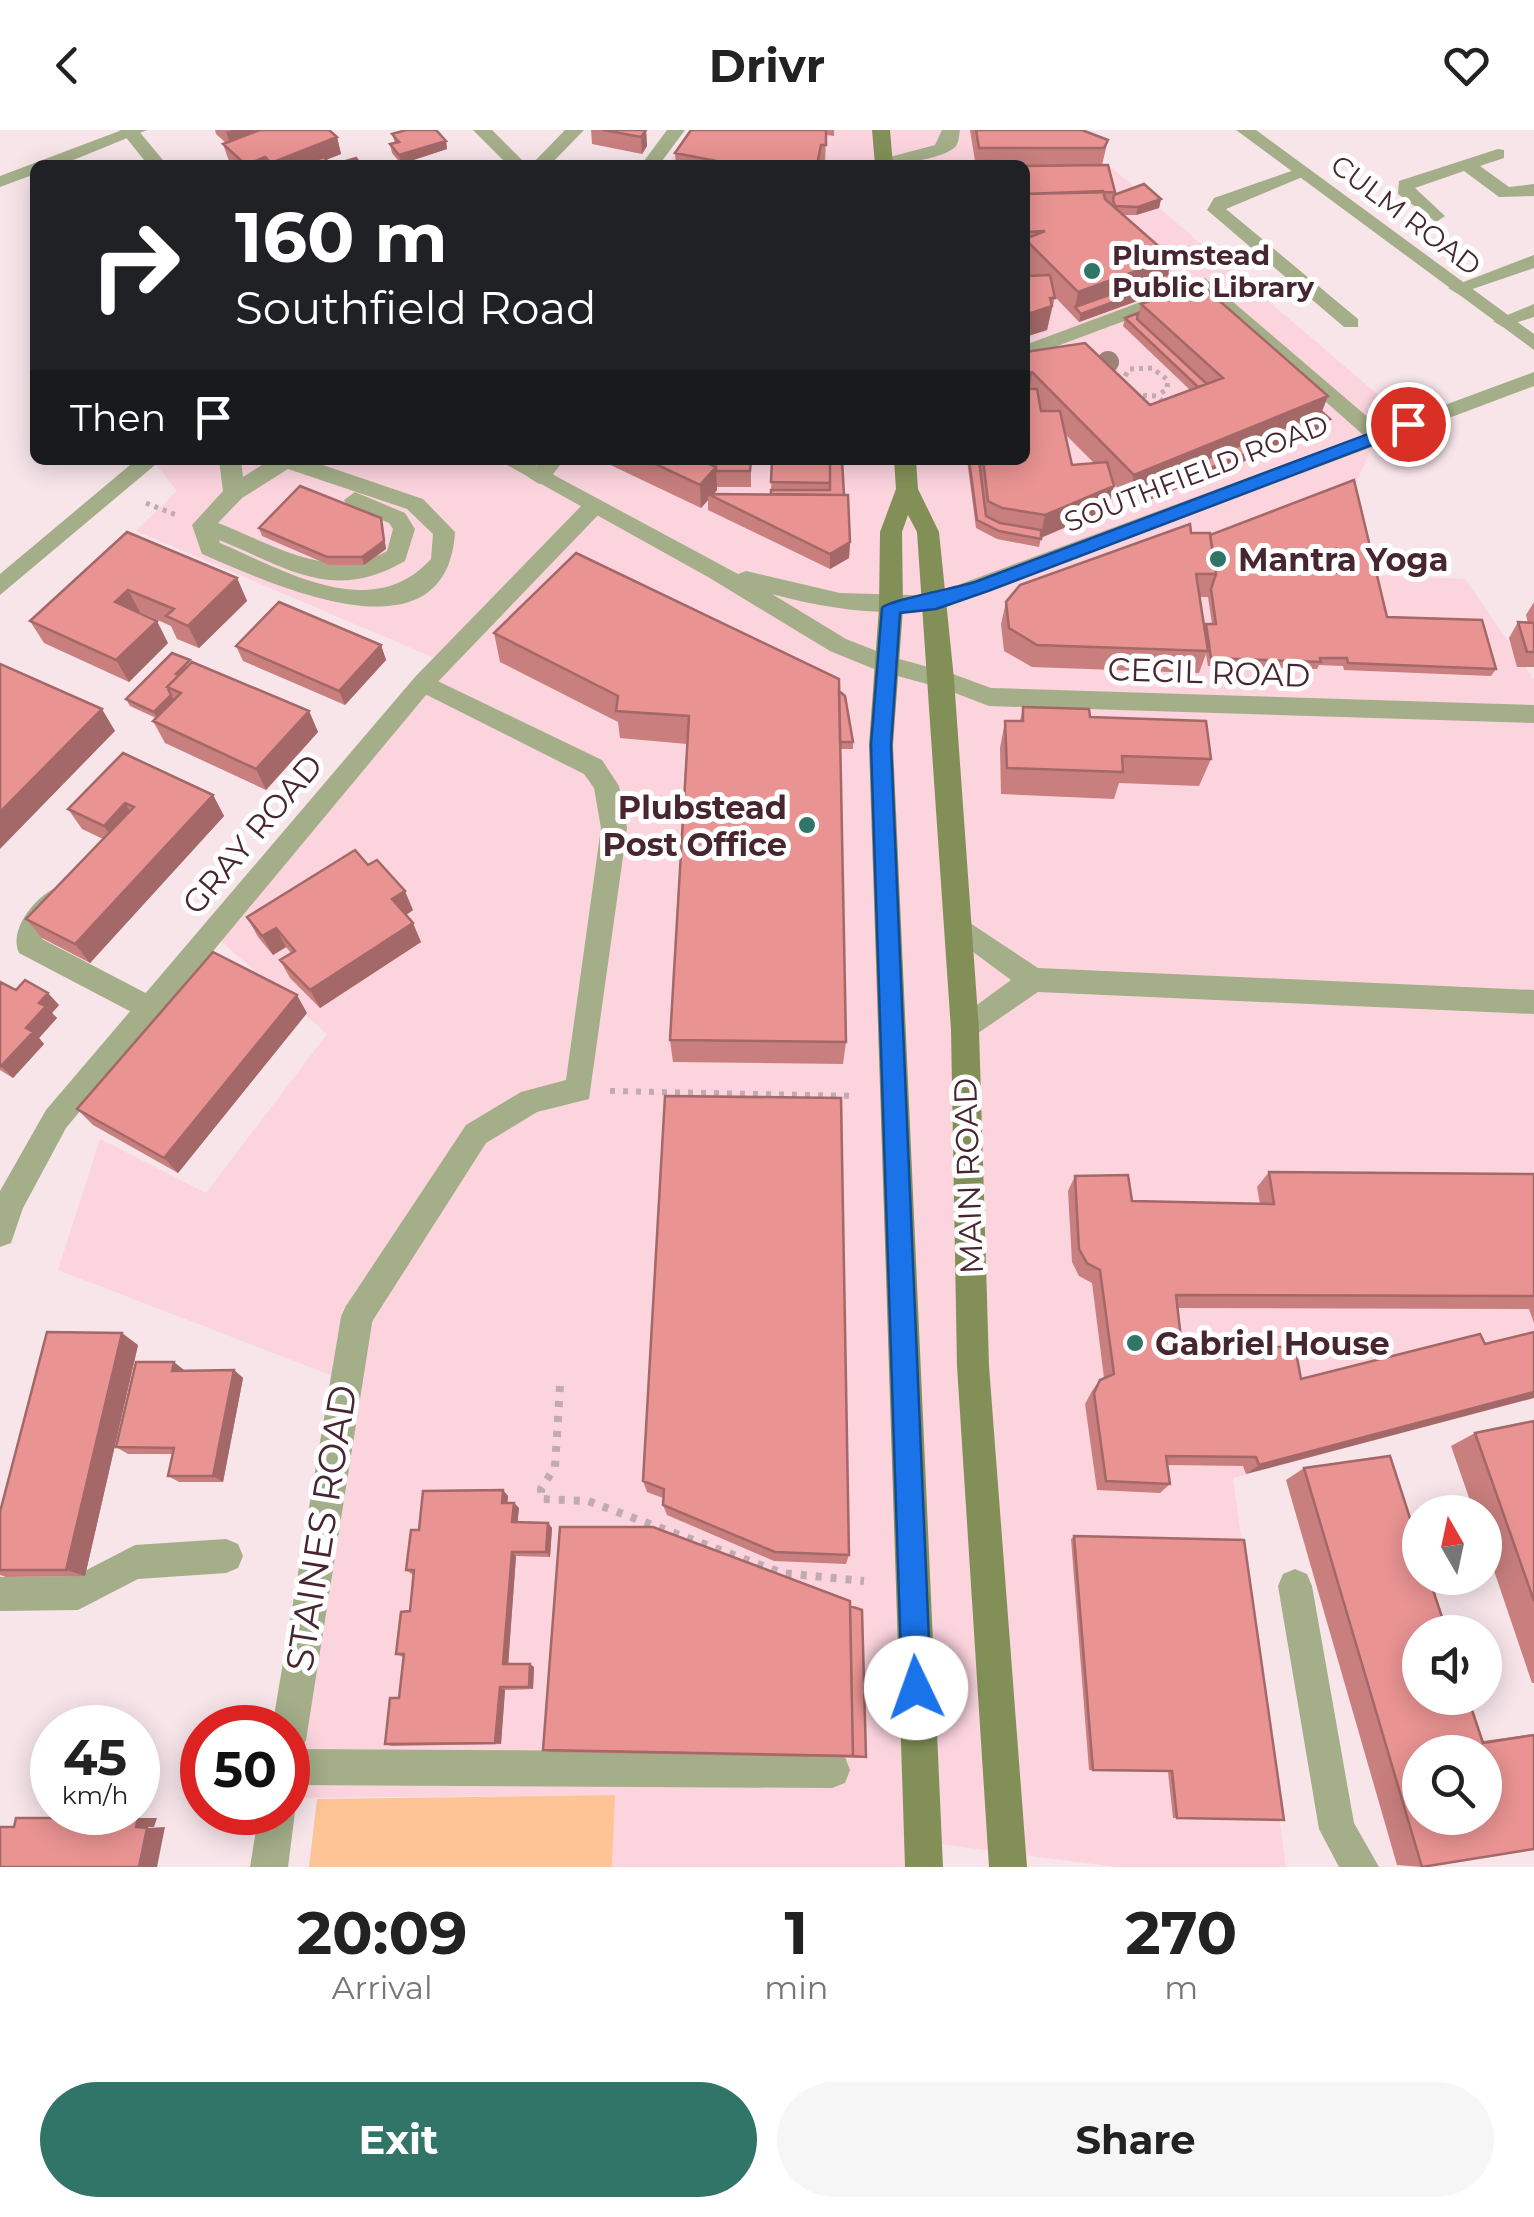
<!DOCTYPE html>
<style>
body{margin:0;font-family:Montserrat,sans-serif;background:#f6f6f6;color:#222;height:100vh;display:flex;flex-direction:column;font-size:38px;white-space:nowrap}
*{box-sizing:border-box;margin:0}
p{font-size:32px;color:#767676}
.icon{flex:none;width:55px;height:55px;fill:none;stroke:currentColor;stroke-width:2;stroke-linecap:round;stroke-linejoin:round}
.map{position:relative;height:1737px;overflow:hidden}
.drawer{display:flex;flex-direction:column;background:#fff;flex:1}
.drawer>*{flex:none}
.banner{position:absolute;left:30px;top:30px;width:1000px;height:305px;border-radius:15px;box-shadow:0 5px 25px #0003;background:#202124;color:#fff;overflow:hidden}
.needle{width:65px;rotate:351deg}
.fabs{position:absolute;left:1402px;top:1365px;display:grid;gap:20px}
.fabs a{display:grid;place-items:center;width:100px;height:100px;border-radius:50%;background:#fff;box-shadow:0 5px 25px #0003;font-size:50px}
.speed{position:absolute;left:30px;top:1575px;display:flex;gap:20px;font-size:50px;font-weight:700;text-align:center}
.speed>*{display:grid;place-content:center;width:130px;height:130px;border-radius:50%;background:#fff;box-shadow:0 5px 25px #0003;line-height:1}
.speed small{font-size:25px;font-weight:400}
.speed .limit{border:15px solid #d22;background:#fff;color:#111}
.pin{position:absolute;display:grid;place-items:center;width:85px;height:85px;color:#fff;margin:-42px;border:5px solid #fff;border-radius:50%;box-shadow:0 2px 10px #0007}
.me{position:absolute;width:110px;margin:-55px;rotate:357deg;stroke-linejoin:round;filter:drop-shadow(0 0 8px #0008)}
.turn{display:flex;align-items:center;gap:35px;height:210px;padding:0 40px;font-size:45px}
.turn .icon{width:130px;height:130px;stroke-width:2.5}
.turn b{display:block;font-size:70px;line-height:85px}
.then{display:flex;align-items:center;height:95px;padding:0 40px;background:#0003;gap:20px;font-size:38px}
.eta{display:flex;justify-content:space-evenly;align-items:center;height:170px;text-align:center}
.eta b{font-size:60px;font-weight:700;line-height:70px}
.button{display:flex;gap:20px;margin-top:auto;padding:20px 40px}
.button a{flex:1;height:115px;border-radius:60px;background:#317569;color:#fff;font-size:40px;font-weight:700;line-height:115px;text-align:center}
.button a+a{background:#f6f6f6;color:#222}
header{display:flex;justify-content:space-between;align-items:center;height:130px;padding:0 40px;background:#fff;font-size:45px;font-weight:700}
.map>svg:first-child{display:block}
.built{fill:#fbd4de}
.green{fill:#fec496}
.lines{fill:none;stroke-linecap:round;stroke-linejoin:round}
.path-far2{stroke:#c1abb1;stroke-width:5;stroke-dasharray:4 5;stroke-linecap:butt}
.path-far1{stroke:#c1abb1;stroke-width:6;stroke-dasharray:5 8;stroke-linecap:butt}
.path{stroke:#c1abb1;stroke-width:8;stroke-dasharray:6 9;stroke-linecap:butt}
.service{fill:#a4ae89;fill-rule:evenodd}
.minor{fill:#a4ae89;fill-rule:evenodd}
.tertiary{fill:#a4ae89;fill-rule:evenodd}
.secondary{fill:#829058;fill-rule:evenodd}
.tree{fill:#9c8376}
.wall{fill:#c87f7e;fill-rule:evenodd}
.shaded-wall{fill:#a36867}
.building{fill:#e99493;stroke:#a36867;stroke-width:2.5;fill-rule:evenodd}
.route{fill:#1a73e8;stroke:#114b97;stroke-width:2.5}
.poi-dot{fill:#317569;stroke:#fff;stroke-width:4}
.labels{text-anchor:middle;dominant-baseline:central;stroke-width:10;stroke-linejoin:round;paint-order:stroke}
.far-street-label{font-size:28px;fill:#472630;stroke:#fff}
.far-poi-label{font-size:28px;font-weight:bold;fill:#472630;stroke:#fff;text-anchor:start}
.poi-label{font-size:32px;font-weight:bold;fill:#472630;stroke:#fff;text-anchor:start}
.street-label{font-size:32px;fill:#472630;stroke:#fff}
.near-street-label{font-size:38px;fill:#472630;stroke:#fff}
</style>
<header><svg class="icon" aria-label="back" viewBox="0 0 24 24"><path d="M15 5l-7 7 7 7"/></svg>Drivr<svg class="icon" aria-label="heart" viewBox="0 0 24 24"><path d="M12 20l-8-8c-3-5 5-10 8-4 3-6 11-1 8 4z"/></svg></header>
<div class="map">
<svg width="1534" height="1737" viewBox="0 0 1534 1737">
<rect width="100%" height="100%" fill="#f7e5ea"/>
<path class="built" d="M691,0H1039L1042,10L1111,37L1383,269L1377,306L1353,359L1374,445L1465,449L1534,549V1268L1233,1348L1286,1737H1117L924,1712V1737H612L614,1665L288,1668V1623L346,1251L58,1140L100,1009L206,1063L327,904L214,805L444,532L136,401L177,361L153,330H1025V35H667Z"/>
<path class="green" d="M615,1665L612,1737H309L317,1669Z"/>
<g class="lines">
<path class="path-far2" d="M1121,254L1129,239L1152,238L1168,250L1167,259L1157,266
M1134,265L1157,266L1167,276
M146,373L176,385"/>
<path class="path-far1" d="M610,961L856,966"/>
<path class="path" d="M560,1256L555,1337L541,1359V1369L588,1371L782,1443L864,1451"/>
<path class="service" d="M565,0H584L550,35H531Z
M667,0H685L659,35H641Z
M942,0H960C959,5 959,12 956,16C946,29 886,38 875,31L935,15Z
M1498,19L1504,20V28L1480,36L1509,57L1534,54V66L1499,67L1464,41L1415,58L1445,86L1436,92L1398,64L1399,51Z
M1297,39L1312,43L1226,79L1358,189V197H1344L1207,80L1214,68Z
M1534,125V138L1458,164L1448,158Z
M1205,148L1384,301V311H1370L1202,162L1025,228V215Z
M1534,174V187L1503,197L1493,191Z
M219,330H241L243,347L270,330H308L423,369L455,402C447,537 270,453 202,424L192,395L223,361ZM288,339L407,379L433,404L431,429C372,494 285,441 220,413L219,410C288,438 333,473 405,431L415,399L405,383L355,362L344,370L347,375L389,393L393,399L387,421C331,453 273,414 218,393L242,368Z
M423,544L602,630L619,656L627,698L589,969L537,982L486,1013L368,1198L357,1202L346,1198L341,1187L346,1176L466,995L521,962L566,950L601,698L594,658L584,644L415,559L411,553Z
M58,757L67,760L71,768L42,809L159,870L163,878L159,886L149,890L139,886L19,823C8,800 36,765 58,757Z
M958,785L1038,838L1534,860V884L1038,862L965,912L955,909L951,900L955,891L1011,850L949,804L945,796L949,788Z
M226,1409L238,1414L243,1426L238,1438L226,1443L138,1449L78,1480L0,1481V1447L75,1446L135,1415Z
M1295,1439L1307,1444L1312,1456L1354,1693L1379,1737H1339L1319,1699L1278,1456L1283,1444Z
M288,1619L832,1622L845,1627L850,1640L845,1653L832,1658L288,1655Z"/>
<path class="minor" d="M122,0H147L61,35H35V44L0,57V46Z
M473,0H492L527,35H508Z
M1236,0H1256L1534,204V220Z
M1534,242V256L944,478L936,480L924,472L928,466Z
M541,330H564L547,352L539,354L528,347Z
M594,368L602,371V381L431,559L66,998L23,1078L11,1113L0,1117V1061L46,980L415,547L586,371Z
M942,540L991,558L1534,575V593L989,576L934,555L930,549L934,543Z
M357,1172L368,1176L373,1187L306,1610L301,1623L288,1628V1598H272L341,1187L346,1176Z
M288,1668L295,1682L288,1737H250L259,1682H288Z"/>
<path class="tertiary" d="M120,0H138L167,35H148Z
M136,330H161L0,465V444Z
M498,330H526L738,444L746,441L840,463L944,466V478L936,480C879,486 827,479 772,464L846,509L892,527L950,543L954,549L942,558L879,541L830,521L708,447Z"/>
<path class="secondary" d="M872,0H890L893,35H875Z
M894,330H916L918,359L939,402L954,549L979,900L989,1236L1027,1737H989L957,1236L951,900L917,402L908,385L902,402L903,478L893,615L943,1737H905L869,615L879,478L880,402L896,359Z"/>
</g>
<circle class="tree" cx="1108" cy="232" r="11"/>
<path class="wall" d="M215,0H329L337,7L341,24L326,30L330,35H233L229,31L223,14L226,13L216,4Z
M591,0H646L647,16L642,24L592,14Z
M691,0H834V6L826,5L825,35H676L675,23Z
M970,0H1082L1108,10L1102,35L1115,62L1114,65L1161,69L1159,78L1136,85H1123L1168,144L1173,158L1079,192L1055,167L1047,200L1025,207V35H946V32L975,31Z
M392,4L446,11L447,19L401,34L392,23L390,14L395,13Z
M1141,174L1328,266L1322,282L1327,297L1135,376L1114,354L1108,379L1041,408L1039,417L997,409L976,398L967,330H1025V222L1150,275L1190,260L1123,196L1125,188L1138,183ZM1065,304L1094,333L1072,335Z
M600,330H751V357H717V360L714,364H771L772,330H842L844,365L850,412L849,428L830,439L708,380V370L701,378Z
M1354,350L1387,487L1496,539L1491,546L1344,540L1343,536L1319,535L1317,539L1208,536L1206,524L1199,543L1032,537L1004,521L1001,494L1006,472L1191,403L1210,405ZM1333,427L1337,443L1304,442L1303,437ZM1200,467H1208L1212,494H1206L1204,499Z
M381,388L386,419L364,435H329L262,406L259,398Z
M127,402L237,448L247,471L199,518L177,509L171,496L140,482L168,513L129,552L44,513L30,491Z
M1534,472V537H1517L1509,508L1518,492L1528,493L1526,485Z
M494,503L839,561L853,612V619H840L846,912L843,934L673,932L670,910L687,614L620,608L618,592L500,532Z
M381,515L386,530L345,575L243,531L236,516Z
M191,533L309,581L318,602L266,660L165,613L153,591L156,588L130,576L126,569Z
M1023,577L1090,587L1211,629L1199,656L1119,653L1114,669L1001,664L1000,618L1005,591H1020Z
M213,665L224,686L90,833L42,808L26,789L103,709L82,699L68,679Z
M368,735L413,780L406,785L421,812L320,878L290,848L280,830L291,823L286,817L273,825L258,807L247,787Z
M0,852L16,860L59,875L52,883L57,888L39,908L44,914L13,948L0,940Z
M307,883L178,1043L93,995L77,979Z
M1269,1042L1534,1044V1193L1529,1179L1178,1178L1182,1217L1301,1249L1480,1204L1246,1344L1243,1336L1168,1335L1170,1354L1160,1363L1097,1360L1085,1274L1092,1261L1100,1250L1104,1248L1092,1153L1079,1146L1072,1132L1068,1061L1075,1046L1132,1071L1260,1074L1257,1057Z
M138,1215L85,1446L6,1447L0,1445V1382Z
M184,1240H234L243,1248L223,1352H179L168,1346L173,1324H128L116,1317Z
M1534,1291V1553H1532L1485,1414V1382H1474L1451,1316L1475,1303Z
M1304,1338L1483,1611L1534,1604V1719L1422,1737L1397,1735L1286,1350Z
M643,1351L849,1425L846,1434L774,1431L667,1385L663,1375V1368L647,1362Z
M503,1360L508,1366L507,1373H514L519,1378L517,1393H548L552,1398L550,1427L516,1426L508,1534L534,1537L533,1559L505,1560L501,1614L392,1616L385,1614L399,1568L403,1527L396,1524L410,1481L413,1445L406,1440L419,1400Z
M560,1397L865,1628L550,1622L543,1620Z
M1074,1406L1284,1690L1173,1688L1168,1642L1089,1640L1071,1409Z"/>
<path class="shaded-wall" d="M232,0H280L232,18L226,2Z
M646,0L647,16L642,24L641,7Z
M337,7L341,24L312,35H272L271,33Z
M446,11L447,19L401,34L399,25Z
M265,27L268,35H246Z
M1161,69L1159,78L1136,85L1138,77Z
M1172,128L1166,152L1075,177L1078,162Z
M1175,149L1173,158L1079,192L1081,184Z
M1052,176L1047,200L1025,207V185Z
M1025,237H1080L1032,244L1028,266L1025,267Z
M1328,266L1318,290L1130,360L1128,368L1134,345Z
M1330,289L1327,297L1135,376L1137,368Z
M716,337L717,360L712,366L708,364V370L701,378L700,355Z
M1114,356L1108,379L1040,408L1045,385Z
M381,388L386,419L364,435L362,427Z
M850,412L849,428L830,439V424Z
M1336,419L1333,427L1298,439L1302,431Z
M237,448L247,471L199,518L188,496Z
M128,460L140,482L127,495L115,472Z
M157,491L168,513L129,552L116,530Z
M381,515L386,530L345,575L339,561Z
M171,565L175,572L158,590L154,582Z
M102,579L115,601L0,719V682Z
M309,581L318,602L266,660L256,639Z
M213,665L224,686L90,833L75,814Z
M125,673L138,694L117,716L104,696Z
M405,761L413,780L400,789L392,769Z
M413,793L421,812L320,878L310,860Z
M276,798L286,817L273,825L262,806Z
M48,863L59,875L52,883L57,888L39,908L44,914L13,948L1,936L39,873Z
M297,865L307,883L178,1043L164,1028Z
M122,1203L138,1215L85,1446L66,1440Z
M174,1232L184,1240L172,1241Z
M234,1240L243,1248L223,1352L213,1346Z
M1534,1262V1268L1246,1344L1259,1335Z
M503,1360L508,1366L507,1378L502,1373Z
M514,1373L519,1378L517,1398L512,1392Z
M548,1393L552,1398L550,1427L546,1422Z
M512,1422L516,1426L508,1537L503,1534Z
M530,1534L534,1537L533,1559L529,1557Z
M500,1557L505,1560L501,1614L495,1613Z
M138,1688H157L154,1697H136Z
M165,1697L157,1737H139L147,1698Z"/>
<path class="building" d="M260,0H329L337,7L271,33L265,27L246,35L223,14Z
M406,0H436L446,11L399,25L390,14L399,12L392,4Z
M603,0H646L641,7Z
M691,0H826V15H821L817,35H737L675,23Z
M976,0H1082L1108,10L1104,18H979Z
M324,27L330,35H298Z
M356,28L361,35H333Z
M992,31L993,35H947L946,32Z
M1108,35L1115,62L1025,64V36Z
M1144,54L1161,69L1138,77L1115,76L1113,70L1114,65Z
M1103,61L1105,69L1172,128L1078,162L1025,109L1045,101L1025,102V64Z
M1025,129L1028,146L1050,145L1055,168H1050L1052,176L1025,185Z
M1168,144L1175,149L1081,184L1075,177Z
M1199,153L1328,266L1134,345L1032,242L1025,245V222L1085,213L1150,275L1223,248L1141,174Z
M1138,183L1137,189L1207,254L1198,257L1125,188Z
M1025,255L1027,259H1037L1041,281H1060L1072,335L1107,332L1114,356L1045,385L1002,378L988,371L983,330H1025Z
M1322,282L1330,289L1137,368L1130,360Z
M647,330H701L716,337L700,355Z
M709,330H751L750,341H716V337L709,334Z
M772,330H830V353L771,352Z
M830,330H842L844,365L771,364V360H830Z
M969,330H979L986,386L1000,393L1041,400V409L999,401L977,390Z
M1354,350L1387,487L1482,490L1496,539L1348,533L1347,528H1320L1321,532L1211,528L1206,494H1216L1211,459L1216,444L1210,405ZM1336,419L1342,443L1304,442L1302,431Z
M300,356L381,388L384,411L362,427H327L259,398Z
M708,364L848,365L850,412L830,424Z
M1190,394L1191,403H1210L1216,444H1196L1208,521L1037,515L1009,498L1006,472L1020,455Z
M127,402L237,448L188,496L166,486L174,479L128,460L115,472L157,491L116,530L30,491Z
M576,423L839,549L846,912L670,910L689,586L616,581L618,566L494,503Z
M279,472L381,515L339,561L236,516Z
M1518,492L1534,493V522H1527Z
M172,523L190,530L176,544L179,545L167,557L171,565L154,582L126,569Z
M192,532L309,581L256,639L153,591L181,563L167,557Z
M0,534L102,579L0,682Z
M839,561L845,566L853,612H840Z
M1023,577L1089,579L1090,587L1206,591L1211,629L1122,626L1123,642L1007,638L1005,591H1023Z
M123,623L213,665L75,814L26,789L134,677L125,673L104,696L68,679Z
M355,720L368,735L377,730L405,761L392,769L413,793L310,860L280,830L295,821L276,798L262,806L247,787Z
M213,822L297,865L164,1028L77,979Z
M25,850L48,863L39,873L46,876L26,898L33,902L1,936L0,935V852L16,860Z
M665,966L841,968L849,1425L775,1422L663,1375L664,1359L643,1351Z
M1269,1042L1534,1044V1166L1176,1165L1182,1217H1295L1301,1249L1480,1204L1485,1214L1534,1202V1262L1259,1335L1256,1327L1166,1326L1170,1354L1106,1351L1094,1263L1100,1250L1114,1244L1100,1140L1087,1133L1079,1119L1075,1046L1128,1045L1132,1071L1274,1074Z
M47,1202L122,1203L66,1440H0V1382Z
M136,1232H174L172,1241L234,1240L213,1346H168L174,1318L116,1317Z
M1534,1291V1471L1475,1303Z
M1390,1326L1420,1419V1448H1429L1447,1502H1420V1568H1468L1483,1613L1534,1605V1719L1422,1737L1304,1338ZM1420,1622H1485V1688H1420Z
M503,1360L502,1373H514L512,1392L548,1393L546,1422H512L503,1534H530L529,1557H500L495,1613L385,1614L390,1568H399L404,1524H396L401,1482L410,1481L414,1440H406L411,1400H419L423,1361Z
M560,1397H653L850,1471L853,1626L543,1620Z
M1074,1406L1244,1410L1284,1690L1177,1688L1172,1641L1093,1640Z
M850,1476L862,1480L866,1627L851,1626H853Z
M16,1688H138L136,1697L147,1698L139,1737H0V1697H14Z"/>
<path class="route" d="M1408,289L1417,294L1414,299L988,461L936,479L900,483L891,615L931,1558L927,1569L916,1573L906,1569L902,1558L871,615L882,478C889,470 957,458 975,452Z"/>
<g class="poi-dot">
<circle cx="1092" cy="141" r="10"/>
<circle cx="1218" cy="429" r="10"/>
<circle cx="807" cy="695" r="10"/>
<circle cx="1135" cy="1213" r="10"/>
</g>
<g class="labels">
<g class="far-street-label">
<text transform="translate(1406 85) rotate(37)">CULM ROAD</text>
<text transform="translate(1196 343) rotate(-21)">SOUTHFIELD ROAD</text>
</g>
<g class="far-poi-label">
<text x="1112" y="125">Plumstead<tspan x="1112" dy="32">Public Library</tspan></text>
</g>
<g class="poi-label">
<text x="1238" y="429">Mantra Yoga</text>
<text x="787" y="677" text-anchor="end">Plubstead<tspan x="787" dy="37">Post Office</tspan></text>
<text x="1155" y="1213">Gabriel House</text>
</g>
<g class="street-label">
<text transform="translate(1209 542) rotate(2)">CECIL ROAD</text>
<text transform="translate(252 704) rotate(-50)">GRAY ROAD</text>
<text transform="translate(968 1046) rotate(-92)">MAIN ROAD</text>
</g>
<g class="near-street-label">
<text transform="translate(321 1398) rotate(-81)">STAINES ROAD</text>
</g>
</g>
</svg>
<div class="fabs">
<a><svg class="needle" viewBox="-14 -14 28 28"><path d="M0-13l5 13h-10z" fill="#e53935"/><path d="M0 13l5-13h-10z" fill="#767676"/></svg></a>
<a><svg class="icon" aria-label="sound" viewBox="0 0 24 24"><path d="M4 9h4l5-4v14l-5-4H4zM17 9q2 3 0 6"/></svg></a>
<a><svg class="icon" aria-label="search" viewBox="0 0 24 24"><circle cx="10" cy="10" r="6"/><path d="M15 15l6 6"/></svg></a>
</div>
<div class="speed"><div>45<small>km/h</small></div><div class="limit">50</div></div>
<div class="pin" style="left:1408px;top:294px;background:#d93025"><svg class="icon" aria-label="arrive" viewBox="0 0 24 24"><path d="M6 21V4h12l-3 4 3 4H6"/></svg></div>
<svg class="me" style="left:916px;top:1558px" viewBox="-20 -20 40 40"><circle r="19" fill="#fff"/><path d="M0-13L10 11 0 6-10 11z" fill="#1a73e8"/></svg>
<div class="banner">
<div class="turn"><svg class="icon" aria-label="right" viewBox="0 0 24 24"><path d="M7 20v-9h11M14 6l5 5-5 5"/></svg><div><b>160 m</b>Southfield Road</div></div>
<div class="then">Then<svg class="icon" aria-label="arrive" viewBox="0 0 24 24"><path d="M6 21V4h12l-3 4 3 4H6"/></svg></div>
</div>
</div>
<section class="drawer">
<div class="eta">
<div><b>20:09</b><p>Arrival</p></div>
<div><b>1</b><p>min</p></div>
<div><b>270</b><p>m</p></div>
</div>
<div class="button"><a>Exit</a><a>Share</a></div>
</section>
